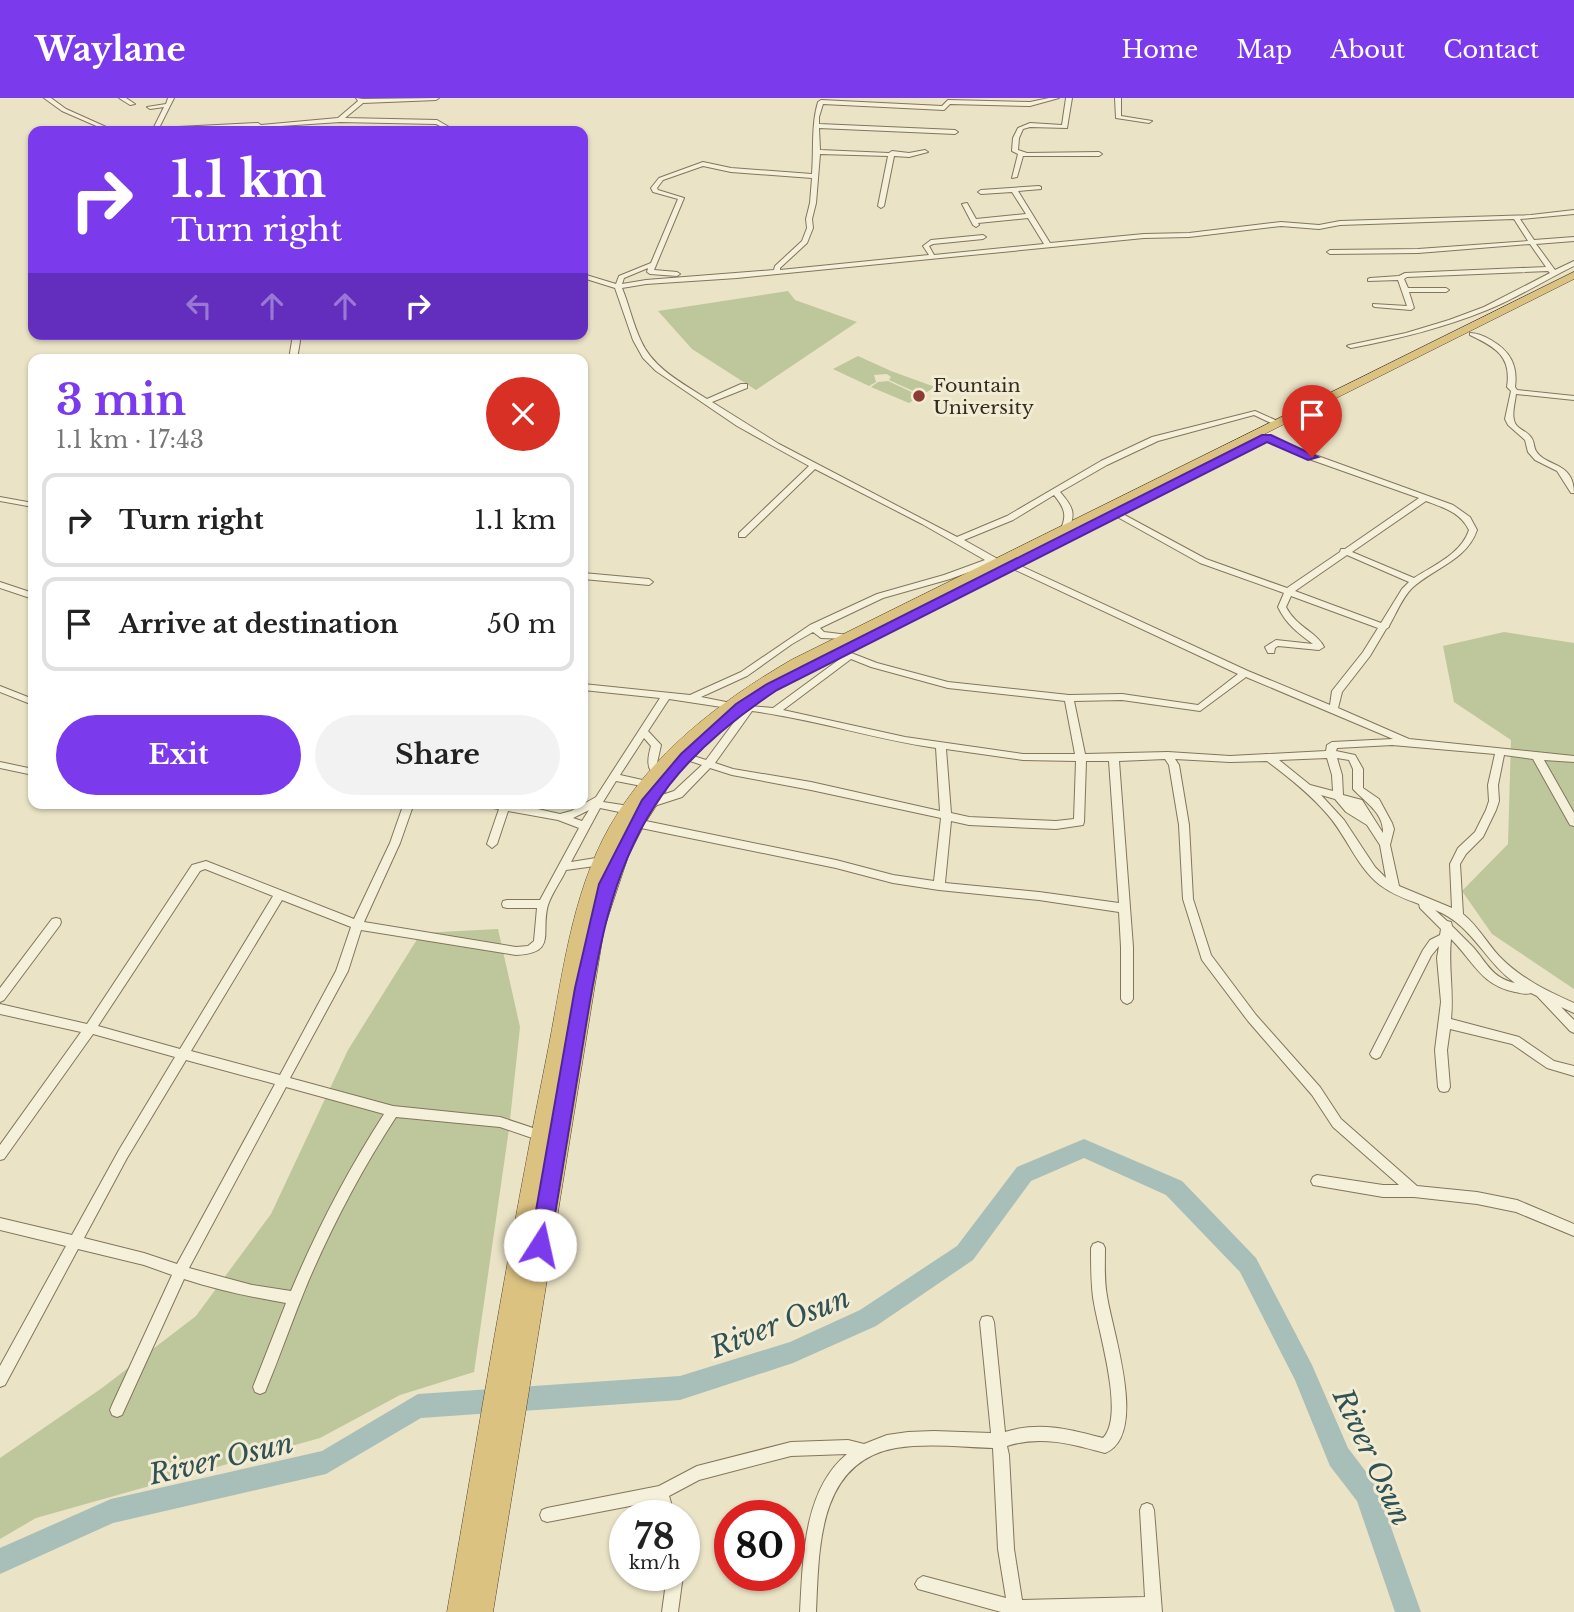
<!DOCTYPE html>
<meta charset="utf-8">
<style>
body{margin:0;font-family:"Libre Baskerville",serif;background:#f2f2f2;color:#222;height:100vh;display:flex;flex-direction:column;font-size:26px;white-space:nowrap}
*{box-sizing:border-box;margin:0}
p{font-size:23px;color:#767676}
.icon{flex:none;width:38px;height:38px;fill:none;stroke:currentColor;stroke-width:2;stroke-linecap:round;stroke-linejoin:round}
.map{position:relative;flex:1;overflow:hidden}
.side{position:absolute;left:28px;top:256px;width:560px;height:455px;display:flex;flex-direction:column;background:#fff;border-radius:14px;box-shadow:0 2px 5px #0004}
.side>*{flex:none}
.hud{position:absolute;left:28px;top:28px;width:560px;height:214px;border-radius:14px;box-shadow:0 2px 5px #0004;background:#7c3aed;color:#fff;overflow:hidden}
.speed{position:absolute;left:609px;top:1402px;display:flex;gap:14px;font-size:35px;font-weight:700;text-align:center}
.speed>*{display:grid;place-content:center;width:91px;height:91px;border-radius:50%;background:#fff;box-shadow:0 2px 5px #0004;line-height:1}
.speed small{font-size:18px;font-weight:400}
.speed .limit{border:10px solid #d22;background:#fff;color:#111}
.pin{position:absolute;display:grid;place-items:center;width:60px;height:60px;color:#fff;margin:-72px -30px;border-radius:50% 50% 50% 0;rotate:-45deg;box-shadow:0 0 7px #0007}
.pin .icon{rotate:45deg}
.me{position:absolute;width:77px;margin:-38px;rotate:10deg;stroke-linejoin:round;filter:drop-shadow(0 0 5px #0008)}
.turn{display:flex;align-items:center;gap:24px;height:147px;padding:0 28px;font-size:32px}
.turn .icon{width:91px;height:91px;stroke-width:2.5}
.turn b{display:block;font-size:49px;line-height:60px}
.lanes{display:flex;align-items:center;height:66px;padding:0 28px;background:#0003;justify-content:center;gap:35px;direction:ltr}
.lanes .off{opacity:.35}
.round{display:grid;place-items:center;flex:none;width:74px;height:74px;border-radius:37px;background:#f2f2f2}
.summary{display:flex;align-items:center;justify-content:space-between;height:119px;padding:0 28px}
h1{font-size:42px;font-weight:800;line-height:52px;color:#7c3aed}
.primary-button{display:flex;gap:14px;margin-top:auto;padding:14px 28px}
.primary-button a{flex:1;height:80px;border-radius:42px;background:#7c3aed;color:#fff;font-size:28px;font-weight:800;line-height:80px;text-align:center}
.primary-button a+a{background:#f2f2f2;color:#222}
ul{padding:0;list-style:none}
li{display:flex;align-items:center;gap:21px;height:94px;margin:0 14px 10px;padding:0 14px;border:4px solid #e0e0e0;border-radius:14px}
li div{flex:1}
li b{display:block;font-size:26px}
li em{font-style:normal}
header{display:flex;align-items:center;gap:42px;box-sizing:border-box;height:98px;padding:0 35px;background:#7c3aed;color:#fff}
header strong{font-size:33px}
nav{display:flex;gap:38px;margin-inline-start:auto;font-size:24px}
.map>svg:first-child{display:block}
.green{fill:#bec79b}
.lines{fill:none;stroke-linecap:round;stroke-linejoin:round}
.river{fill:#a7beb9;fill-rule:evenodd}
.minor-casing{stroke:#83755e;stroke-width:2}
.trunk-casing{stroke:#524431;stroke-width:1}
.minor{fill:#f5f0d9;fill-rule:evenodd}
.trunk{fill:#dcc281;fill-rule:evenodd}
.route{fill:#7c3aed;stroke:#51269a;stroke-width:2}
.poi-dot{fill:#8c3b34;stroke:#f2ecd5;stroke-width:2.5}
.labels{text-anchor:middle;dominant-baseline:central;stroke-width:6;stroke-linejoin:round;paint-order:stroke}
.far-poi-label{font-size:19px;fill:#352c20;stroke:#f2ecd5;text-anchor:start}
.near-water-label{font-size:28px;font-style:italic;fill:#315253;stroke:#f2ecd5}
</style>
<header>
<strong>Waylane</strong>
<nav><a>Home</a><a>Map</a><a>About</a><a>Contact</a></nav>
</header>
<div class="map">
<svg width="1574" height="1514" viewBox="0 0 1574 1514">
<rect width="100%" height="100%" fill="#eae3c6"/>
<path class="green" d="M788,193L795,202L857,224L756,292L692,251L658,213Z
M858,258L891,273L935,289L922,297L889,282L891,279L887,276L874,277L876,284L869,288L833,271Z
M888,283L920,298L909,305L871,289L878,284Z
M1504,534L1574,545V891L1492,836L1462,793L1508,746L1511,642L1454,604L1443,548Z
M498,831L520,929L509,1031L474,1274L400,1297L320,1340L36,1420L0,1441V1360L102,1290L196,1218L271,1116L348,952L421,835Z"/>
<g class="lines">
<path class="river" d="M1084,1041L1182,1083L1256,1160L1312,1267L1348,1350L1376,1387L1421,1514H1395L1357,1403L1330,1368L1295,1282L1240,1174L1166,1097L1084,1060L1031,1083L973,1162L876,1228L793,1265L680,1302L421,1320L326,1376L113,1425L0,1476V1450L111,1401L322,1353L418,1296L680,1278L790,1244L860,1212L957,1148L1017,1069Z"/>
<defs>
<path id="minor" d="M44,0H51L66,11L115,33H108L62,13Z
M119,0H126L135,6L130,7Z
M168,0H174L159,30L258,25L261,27L338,20L358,3L356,0L363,1L439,0L436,2L363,5L345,20L437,22L449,29L444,30L436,26L340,24L266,29L254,33H247L256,29L152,33L164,9L150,11L147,9L166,6Z
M1049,0H1059L1030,8L950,6L944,12L823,6L819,19V26L955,32L958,34L955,36L819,30L820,52L889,55L892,53L909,55L925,52L928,54L909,59L894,58L884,108L881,110L878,108L888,58L820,56L816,105L812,121L813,130L807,145L780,170V172L929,157L923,148L931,142L983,137L986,139L983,141L933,146L929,148L934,157L1044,146L1028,120L978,125L979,127L976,129L973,127L962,106L967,105L976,121L1026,116L1012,94L981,96L978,94L981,92L1039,88L1041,89V91L1018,93L1050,145L1144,136L1189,135L1281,124L1319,127L1340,123L1531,117L1574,112V116L1520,121L1534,142L1574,139V143L1536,146L1555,172L1574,163V168C1545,182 1517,200 1487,212C1443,230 1398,241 1351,250L1347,248L1349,247L1406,235L1449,222L1484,209L1550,175L1548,173L1407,179L1404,181L1408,190H1446L1449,192L1446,194H1409L1414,210L1411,212L1375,209L1373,208V206L1407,208L1398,182L1368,183V181L1370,180L1399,178L1405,175L1546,169L1530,146L1418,155L1330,156L1327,154L1330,152L1418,151L1528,143L1514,121L1340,127L1319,131L1281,128L1189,139L1144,140L737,180L646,186L622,190C629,207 633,226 641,243C653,270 682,285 707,301L741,286H747V290L712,304L779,346L957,439L1007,418L1101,363L1152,339L1255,313L1282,325L1275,327L1254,317L1158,343L1107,367L1060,394C1073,409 1077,416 1067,434H1064L1060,432C1068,418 1064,409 1054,397L1013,422L964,442L996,460L1002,466L1001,468L998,469L991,466L950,481L883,500L820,530L824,534L848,537L850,539L848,541L821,540L813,534L792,546L747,578L701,599L731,605L733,607L731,609L728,610L669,601L648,633L661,647L657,665L662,675L657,678C645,672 648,659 651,648L644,640L620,677L647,683L652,686L647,689L616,683L603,704L629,708L634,712L629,716L600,710L571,764L602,759L607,763L602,767L566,772C561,783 552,795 548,807C540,835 558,855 516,857L361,832L348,873L290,980L393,1008L500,1019L545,1034L547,1038L545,1042L541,1043L500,1029L396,1019C362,1071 333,1126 308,1184C293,1220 280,1258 265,1294L260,1296L255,1294L253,1289L286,1205C251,1199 217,1192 184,1181L122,1317L117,1319L112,1317L110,1312L112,1307L172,1177L144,1167L78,1151L5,1287L0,1289V1268L66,1148L0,1132V1120L72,1137L119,1052L175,959L93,936L4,1061L0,1062V1047L81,934L0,916V906L87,926L192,767L206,763L354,821L390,745L404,705H414L400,745L364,824L516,849L528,848L534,843L537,810H507L503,809L502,806L503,803L507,802H540L579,730L558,722L508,713L497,746L492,750L487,746L499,711L481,708L480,705H511L560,716L571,713L596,699L660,600L583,592V586L690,597L741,574L810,527L877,496L944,477L985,462L922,426L815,371L745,439H739V435L809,368L737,328L656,273L643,260L633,242L615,190L583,180V176L616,186L619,178L651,165L678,101L653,94L651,90L659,80L703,64L731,70L812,76C814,52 811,27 818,4L821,2L942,8L948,2L1030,4ZM703,68L731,74L812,80L810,105L806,121L807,130L802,143L775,168L774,172L646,182L622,186L624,180L648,170L647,174L650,176L677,178L680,176L677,174L654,172L684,100L658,92L657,90L663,82ZM589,712L582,723L573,720ZM205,771L273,798L180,951L98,928L200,773ZM282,802L351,829L336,873L280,977L191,953ZM186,962L275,986L177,1166L144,1155L84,1140L127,1060ZM286,989L384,1016C348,1072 317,1131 291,1193L252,1187L189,1170Z
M1066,0H1072L1067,30L1030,29L1023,31L1019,40L1018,52L1027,55L1099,54L1102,56L1099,58H1023L1017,79L1012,80L1018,56L1012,53L1013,40L1018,30L1030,25L1062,27Z
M1115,0H1121V18L1152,23L1149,25L1116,20Z
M1470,235C1477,235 1484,238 1491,242C1510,253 1518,267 1515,289L1517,292L1574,298V302L1516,296C1515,306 1510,320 1517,328C1521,332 1527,334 1530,338C1535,343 1533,348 1536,353C1545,369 1574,363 1574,395H1571L1557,373L1535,362L1528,354L1525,342L1508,327L1505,321L1511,293L1507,289C1512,258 1495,249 1470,237Z
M291,236H298L300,243L297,261H289L292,243Z
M1263,338H1269L1315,357L1453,407L1470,419L1477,432C1467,462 1434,470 1412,490C1402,500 1396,516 1389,528V529L1386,531L1370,558L1342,594L1338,610L1409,641L1574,658V664L1544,662L1574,715V728L1570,727L1533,661L1504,657L1498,687L1499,703L1496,712L1483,739L1466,756L1460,766L1463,816C1478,828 1487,845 1499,858C1520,880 1547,893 1574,905V915L1561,909L1574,922V935L1570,933L1537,898L1531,895C1525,897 1521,895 1515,894C1481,887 1474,864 1451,841C1448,868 1454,894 1451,921L1519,939L1554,963L1574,968V978L1547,970L1512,946L1450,931L1447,952L1450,989L1448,993L1444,994L1440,993L1438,989L1435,952L1441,904L1437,860L1439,848L1431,858L1380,959L1376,961L1372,959L1370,956L1423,852L1430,842L1440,837L1441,831L1420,810L1419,806C1405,801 1392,796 1380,787C1357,769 1347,739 1328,717C1310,696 1288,679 1267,663L1230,664L1175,661L1179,667L1189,727L1193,801L1211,857L1256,917L1320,989L1341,1021L1417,1088L1477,1094L1517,1102L1574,1126V1138L1516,1114L1477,1106L1414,1099H1383L1313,1087L1311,1083L1313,1079L1317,1077L1383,1087H1399L1333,1029L1312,997L1248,923L1202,862L1183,801L1179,727L1169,667L1165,661L1119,663L1133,849V901L1131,904L1127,906L1123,904L1121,901V849L1119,814L1039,802L939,792L893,785L836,770L636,729L631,725L636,721L836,762L893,777L934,783L941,720L811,692L732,677L710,670L682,699L648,710L643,706L644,703L674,693L702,667L684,661L682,659L687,656L706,662L743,612L738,611L736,609L738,607L773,610L844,558L836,554L841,551L877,565L948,584L1069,597L1122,596L1198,607L1238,576L1009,469L1008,467L1012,464L1248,573L1330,607L1332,593L1363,554L1378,530L1291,498L1286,509C1296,529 1317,534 1324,549L1319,552L1278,548L1275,550L1274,555H1268L1265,549L1276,542L1313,546C1298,535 1286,526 1278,509L1284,495L1200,465L1112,416L1113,414H1119L1206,461L1287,490L1340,454L1341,451H1345L1419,400L1309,361L1263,342ZM1426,403C1444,410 1460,414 1469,432C1461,456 1434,467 1414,480L1352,454ZM1347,457L1409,484L1402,491L1381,525L1295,493ZM851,561L871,569L948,590L1065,603L1075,656H1023L905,639L783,612ZM1246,579L1393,641L1332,644L1327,647L1326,653L1230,658L1168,654L1085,656L1074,603L1122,602L1200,613ZM752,613C814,621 874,641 936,650L940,713L811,684L733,671L715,665ZM1392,647L1495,656L1488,687L1489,703L1486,712L1475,734L1458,750L1450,766L1452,810L1399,788L1390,747L1394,731L1392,725L1379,701L1363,690V671L1355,657L1336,653L1337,650ZM946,651L1023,662L1076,663L1074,721L1056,723L969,719L951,715ZM1327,660L1332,677L1333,693L1310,687L1279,662ZM1337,660L1349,662L1353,671V691C1365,704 1384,715 1383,735L1362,702L1343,697L1342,677ZM1086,663H1109L1119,805L1039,794L945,785L951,723L969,727L1056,731L1083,727L1084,724ZM1321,697L1335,701L1346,714L1367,727L1380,747L1386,780L1375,769L1344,722ZM1435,812C1473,827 1483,862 1515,885C1492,880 1487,865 1473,849C1466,842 1459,835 1452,828L1451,824L1447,823Z
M0,399L33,405V409L0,403Z
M583,475L649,481L653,484L649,487L583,481Z
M0,484L33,495V501L0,490Z
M0,588L33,601V607L0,594Z
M0,664L33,671V677L0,670Z
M56,820L60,821L61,824L60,827L4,902L0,904V890L52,821Z
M1098,1144L1103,1146L1105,1150C1105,1166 1104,1182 1107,1198C1112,1233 1149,1337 1105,1355C1072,1346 1041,1337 1007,1348L1009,1357L1014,1451L1022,1502L1145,1499L1140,1412L1142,1407L1147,1405L1152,1407L1154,1412L1162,1514H1001L918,1491L915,1486L918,1481L923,1478L1006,1500L998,1451L993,1350C961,1349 928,1345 896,1350C817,1364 819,1451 816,1514H800C803,1462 803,1392 847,1356L791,1358L699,1382L669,1398L675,1418H660L656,1403L547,1424L542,1422L540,1417L542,1412L547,1410L659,1388L697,1368L791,1344L848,1342L864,1346L887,1337L908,1334L934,1333L991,1335L980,1224L982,1219L987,1218L992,1219L994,1224L1005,1334C1040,1323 1069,1331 1103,1340C1126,1317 1097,1230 1093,1199C1091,1183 1091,1166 1091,1150L1093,1146Z
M667,1477H683L678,1514H662Z"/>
<path id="trunk" d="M1574,174V181L801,568C747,602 697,638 656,688L664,689L666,693L644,727L628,759L604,831L493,1514H447C479,1330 509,1145 546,962C562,884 570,798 610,728C652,655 719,604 791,562Z"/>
</defs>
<use href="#minor" class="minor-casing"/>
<use href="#trunk" class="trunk-casing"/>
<use href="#minor" class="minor"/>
<use href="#trunk" class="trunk"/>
</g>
<path class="route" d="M1262,337H1271L1318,359L1308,362L1267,344L777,592C732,622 683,662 654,709C606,783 595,873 581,958C571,1021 560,1084 550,1147L547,1154L540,1156L533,1154L530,1147L575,890L599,786L642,702L681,656L736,606L767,586Z"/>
<circle class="poi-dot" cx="919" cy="298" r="7"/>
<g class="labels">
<g class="far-poi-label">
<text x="933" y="287">Fountain<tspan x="933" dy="22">University</tspan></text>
</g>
<g class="near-water-label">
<text transform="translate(780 1225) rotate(-21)">River Osun</text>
<text transform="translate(1372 1359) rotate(65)">River Osun</text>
<text transform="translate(221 1361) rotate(-13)">River Osun</text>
</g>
</g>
</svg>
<div class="speed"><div>78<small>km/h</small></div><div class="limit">80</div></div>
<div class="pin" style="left:1312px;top:359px;background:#d93025"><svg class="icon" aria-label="arrive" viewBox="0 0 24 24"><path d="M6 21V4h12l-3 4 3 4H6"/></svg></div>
<svg class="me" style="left:540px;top:1147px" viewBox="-20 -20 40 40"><circle r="19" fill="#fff"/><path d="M0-13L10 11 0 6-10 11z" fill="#7c3aed"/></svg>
<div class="hud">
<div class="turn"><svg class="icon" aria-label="right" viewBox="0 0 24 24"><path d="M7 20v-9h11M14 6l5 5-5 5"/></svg><div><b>1.1 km</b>Turn right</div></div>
<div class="lanes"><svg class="icon off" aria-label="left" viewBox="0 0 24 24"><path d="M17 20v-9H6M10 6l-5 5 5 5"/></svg><svg class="icon off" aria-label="ahead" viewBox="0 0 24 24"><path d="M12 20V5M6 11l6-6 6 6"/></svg><svg class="icon off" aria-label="ahead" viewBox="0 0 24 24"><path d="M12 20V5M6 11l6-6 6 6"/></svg><svg class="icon" aria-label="right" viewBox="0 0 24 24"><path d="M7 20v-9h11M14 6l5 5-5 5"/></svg></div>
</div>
<section class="side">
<div class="summary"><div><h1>3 min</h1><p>1.1 km · 17:43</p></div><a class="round" style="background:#d93025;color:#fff"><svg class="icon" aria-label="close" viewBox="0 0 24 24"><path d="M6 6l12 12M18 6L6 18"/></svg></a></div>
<ul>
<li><svg class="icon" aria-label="right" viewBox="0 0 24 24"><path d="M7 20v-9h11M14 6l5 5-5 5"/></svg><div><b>Turn right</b></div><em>1.1 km</em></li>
<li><svg class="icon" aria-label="arrive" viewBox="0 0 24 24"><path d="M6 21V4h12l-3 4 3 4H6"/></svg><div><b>Arrive at destination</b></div><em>50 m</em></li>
</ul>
<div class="primary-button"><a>Exit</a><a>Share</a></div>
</section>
</div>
